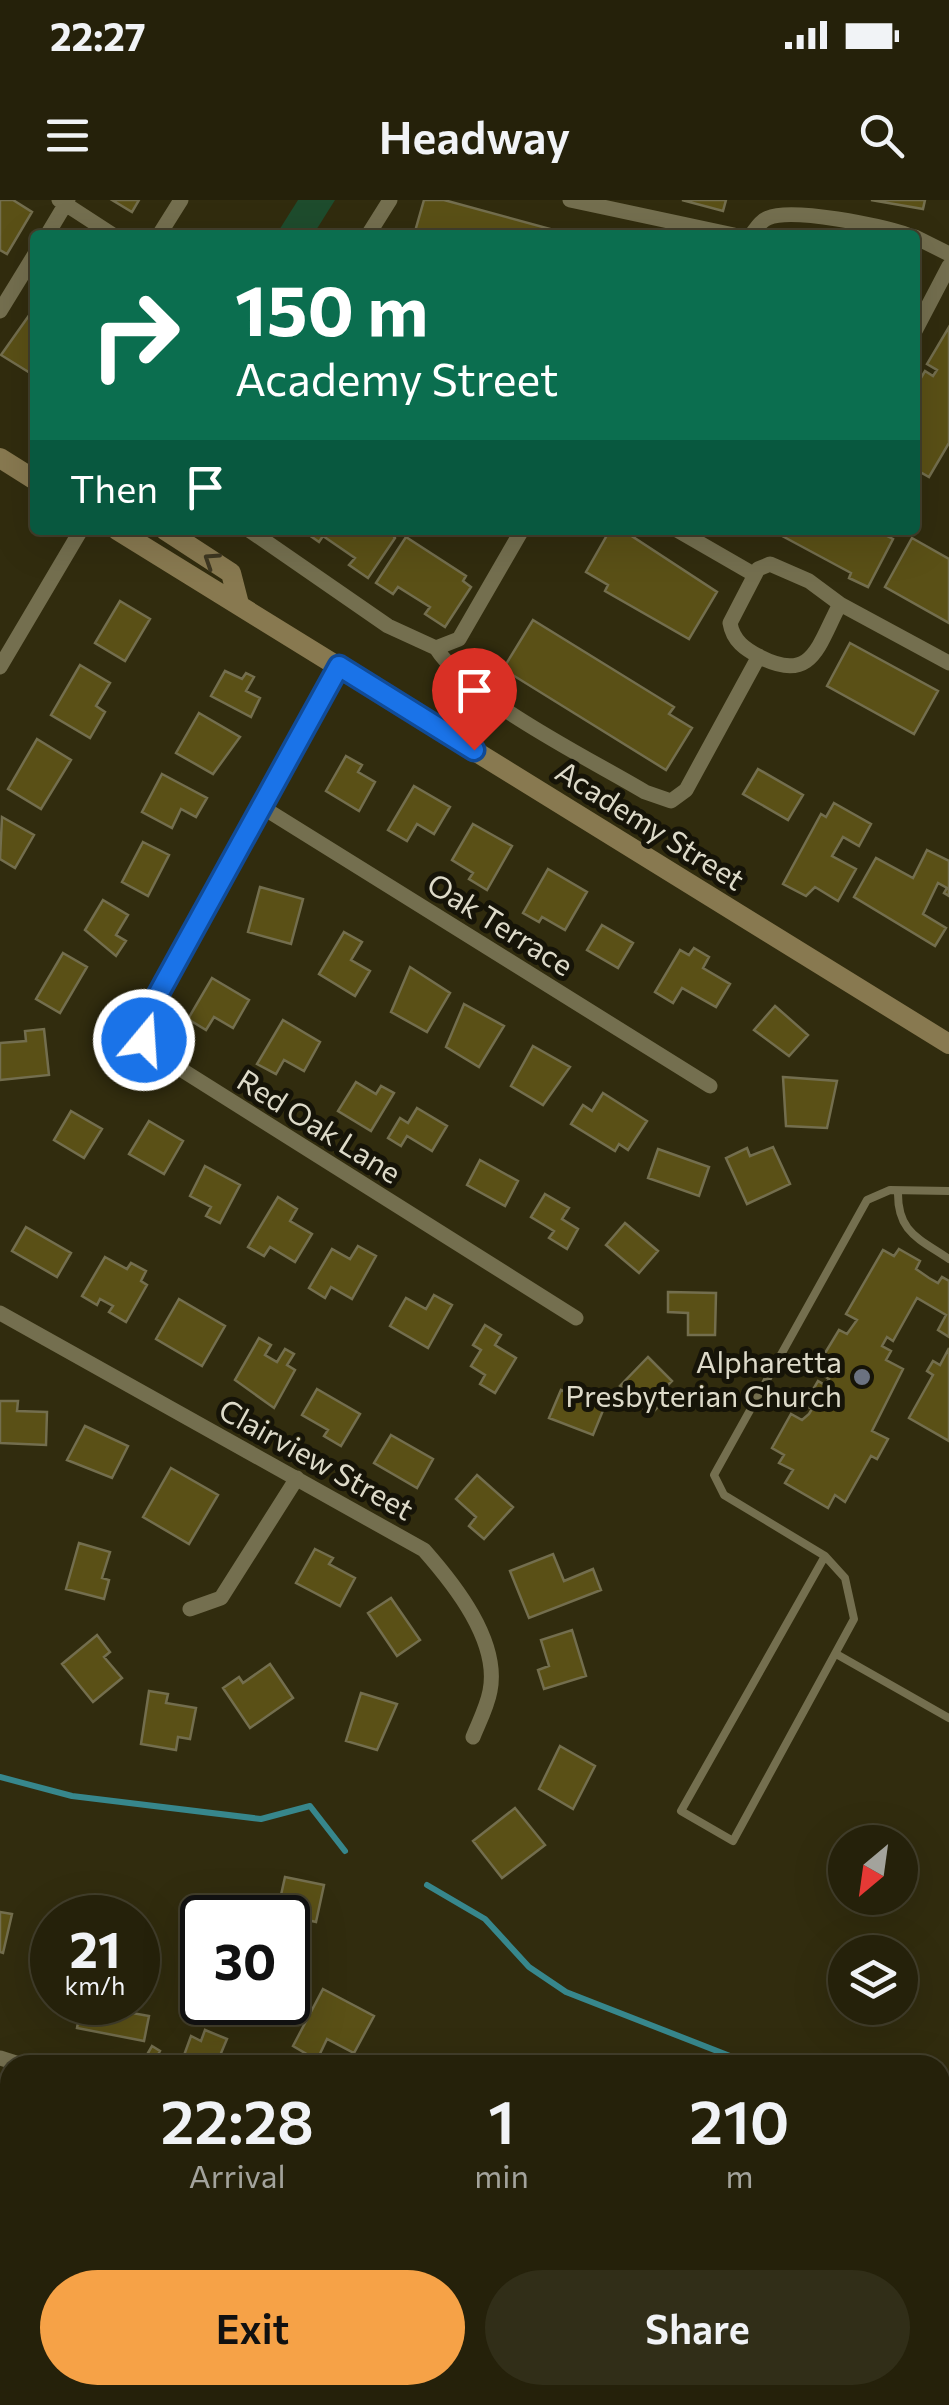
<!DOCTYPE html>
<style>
body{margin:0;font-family:Commissioner,sans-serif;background:#312e18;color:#f1f3f6;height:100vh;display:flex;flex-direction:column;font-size:38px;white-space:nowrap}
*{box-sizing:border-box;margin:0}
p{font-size:32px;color:#a3a39c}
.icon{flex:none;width:55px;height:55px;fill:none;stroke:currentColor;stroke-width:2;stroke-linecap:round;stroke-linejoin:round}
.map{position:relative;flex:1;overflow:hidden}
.details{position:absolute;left:0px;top:1855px;width:950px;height:350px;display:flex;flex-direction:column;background:#25210a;border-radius:30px 30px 0 0;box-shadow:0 10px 40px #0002,0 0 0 2px #423e2b}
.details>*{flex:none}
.banner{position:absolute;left:30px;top:30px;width:890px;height:305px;border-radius:10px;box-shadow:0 10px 40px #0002,0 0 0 2px #423e2b;background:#0b6e4f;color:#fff;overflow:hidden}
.needle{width:65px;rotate:209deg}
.fabs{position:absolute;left:828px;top:1625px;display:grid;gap:20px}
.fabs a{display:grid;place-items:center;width:90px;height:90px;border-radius:50%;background:#25210a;box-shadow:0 10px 40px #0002,0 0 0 2px #423e2b;font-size:50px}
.speed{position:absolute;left:30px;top:1695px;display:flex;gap:20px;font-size:50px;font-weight:700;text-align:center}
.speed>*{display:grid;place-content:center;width:130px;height:130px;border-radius:50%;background:#25210a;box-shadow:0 10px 40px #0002,0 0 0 2px #423e2b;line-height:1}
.speed small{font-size:25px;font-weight:400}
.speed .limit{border:5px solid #111;border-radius:15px;background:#fff;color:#111}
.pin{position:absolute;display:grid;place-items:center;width:85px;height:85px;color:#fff;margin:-102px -42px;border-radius:50% 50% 50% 0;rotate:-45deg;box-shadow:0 0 10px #0007}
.pin .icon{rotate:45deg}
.me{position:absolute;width:110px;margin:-55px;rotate:18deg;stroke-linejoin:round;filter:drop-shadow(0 0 8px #0008)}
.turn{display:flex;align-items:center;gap:35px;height:210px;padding:0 40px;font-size:45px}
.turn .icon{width:130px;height:130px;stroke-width:2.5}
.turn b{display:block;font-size:70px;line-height:85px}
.then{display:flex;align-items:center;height:95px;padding:0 40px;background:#0003;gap:20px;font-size:38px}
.eta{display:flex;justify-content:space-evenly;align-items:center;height:170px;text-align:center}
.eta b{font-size:60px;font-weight:600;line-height:70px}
.primary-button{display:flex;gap:20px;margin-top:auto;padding:20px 40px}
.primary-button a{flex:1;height:115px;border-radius:60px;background:#f6a247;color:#111;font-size:40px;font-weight:600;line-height:115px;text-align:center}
.primary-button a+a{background:#312e18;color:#f1f3f6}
.status{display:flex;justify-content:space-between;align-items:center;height:70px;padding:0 50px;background:#25210a;direction:ltr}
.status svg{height:28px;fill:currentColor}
header{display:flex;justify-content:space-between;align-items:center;height:130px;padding:0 40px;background:#25210a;font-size:45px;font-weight:600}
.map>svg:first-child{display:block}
.green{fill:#1e4c2d}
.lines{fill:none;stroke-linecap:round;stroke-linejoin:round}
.stream{stroke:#37878c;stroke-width:6}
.building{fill:#5a5016;stroke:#736e4e;stroke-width:2.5}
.lane{stroke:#746f4f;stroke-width:8}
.street{stroke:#746f4f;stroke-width:15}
.secondary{stroke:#887950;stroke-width:20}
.oneway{stroke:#3e3721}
.route-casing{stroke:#114b97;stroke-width:25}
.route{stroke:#1a73e8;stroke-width:18}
.worship-dot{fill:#6b7280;stroke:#161408;stroke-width:4}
.labels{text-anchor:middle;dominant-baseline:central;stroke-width:10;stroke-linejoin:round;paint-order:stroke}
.street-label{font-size:30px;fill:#dddac9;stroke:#161408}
.poi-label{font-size:30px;fill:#dddac9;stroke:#161408;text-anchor:end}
</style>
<div class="status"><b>22:27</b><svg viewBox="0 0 49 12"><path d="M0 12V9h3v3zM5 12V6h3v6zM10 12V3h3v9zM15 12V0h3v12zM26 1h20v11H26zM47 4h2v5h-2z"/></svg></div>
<header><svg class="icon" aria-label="menu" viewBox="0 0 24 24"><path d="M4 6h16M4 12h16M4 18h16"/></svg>Headway<svg class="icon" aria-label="search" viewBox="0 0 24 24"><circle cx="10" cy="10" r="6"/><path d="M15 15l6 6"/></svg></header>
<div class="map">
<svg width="949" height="2205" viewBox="0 0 949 2205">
<rect width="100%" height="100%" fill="#312c0e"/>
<path class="green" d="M298,0H335L313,35H276Z"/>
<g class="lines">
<path class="stream" d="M0,1577L72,1596L261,1619L310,1606L345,1651
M427,1685L485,1719L529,1767L566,1792L753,1865
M940,1906L949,1908"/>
</g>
<path class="building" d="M0,0H13L32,12L7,54L0,50Z
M112,0H139L132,12Z
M424,0H444L572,35H414Z
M682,0H726L723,11Z
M871,0H925L923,9Z
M35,107V176L1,155Z
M949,127V243L929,277L915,269V188L925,171L933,176L937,170L927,164Z
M302,330H389L395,338L368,378L349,365L355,358L323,336L319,342Z
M610,330L630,335L717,392L689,439L605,391L608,385L586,372Z
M771,330H875L893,339L868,387L849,378L851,373Z
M406,337L466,376L463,381L471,387L445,427L425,414L430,407L398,387L393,394L376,383Z
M912,338L949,359V423L885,387Z
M120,401L150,419L125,461L95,443Z
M533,420L674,507L669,514L692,528L666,570L503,469Z
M850,443L938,491L914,534L827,486Z
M80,465L110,483L96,506L105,512L90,538L51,515Z
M225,471L242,479L246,473L254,477L246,491L260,498L251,517L211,496Z
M199,513L240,537L213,574L176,553Z
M37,539L71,560L41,609L8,589Z
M346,556L362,565L358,572L375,582L359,611L326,591Z
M758,569L803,595L788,620L743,594Z
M162,574L207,598L196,617L181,609L172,628L142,612Z
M414,586L450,607L434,634L417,624L407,641L388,630Z
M834,603L871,624L859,646L843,637L832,656L856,669L838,701L815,687L806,696L783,684L821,614L826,617Z
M2,617L34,635L15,668L0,659Z
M473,624L512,646L487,690L469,679L473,673L452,660Z
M143,642L169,655L148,696L122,682Z
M927,650L949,661V696L944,693L947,688L938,683L923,714L946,728L935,746L854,697L876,658L913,678Z
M548,669L587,692L565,730L542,717L539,722L523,713Z
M260,687L303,699L291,744L248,732Z
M103,700L128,715L116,735L126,741L116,756L85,730Z
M602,725L633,743L618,768L587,750Z
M344,732L362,742L351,760L370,771L355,796L319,774Z
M694,748L709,757L703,768L730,784L716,807L682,788L673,803L655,792L680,750L689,755Z
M63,753L87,767L60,813L36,799Z
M410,767L450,793L427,832L391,812Z
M212,778L249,800L233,828L214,817L206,830L188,819Z
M464,804L504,826L479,867L446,847Z
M775,806L808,835L789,856L754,830Z
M283,820L320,842L304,871L284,860L276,874L257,864Z
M44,829L49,875L0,880V843L26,841L25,831Z
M533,846L570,867L543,905L511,886Z
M783,877L837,881L827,928L786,926Z
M356,882L376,894L381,886L394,893L371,931L338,911Z
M603,893L647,921L628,950L619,944L615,951L571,924L583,905L592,911Z
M417,908L447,926L432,951L407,936L401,946L388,938L400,918L408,923Z
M71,911L102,929L84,958L54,940Z
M149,921L183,941L164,974L129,954Z
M773,947L790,984L747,1004L726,958L747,948L750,956Z
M658,949L709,967L699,996L648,978Z
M480,960L518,981L505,1006L467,985Z
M205,966L240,985L220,1023L206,1016L211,1007L190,996Z
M545,994L569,1008L562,1019L578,1029L567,1049L549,1038L554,1031L531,1017Z
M278,997L297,1009L290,1021L312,1034L295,1062L270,1047L264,1056L248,1047Z
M625,1023L658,1051L639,1073L606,1045Z
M26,1027L71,1053L57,1077L12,1051Z
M358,1046L376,1056L352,1099L331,1087L325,1098L309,1088L332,1049L350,1059Z
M899,1049L920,1061L916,1069L929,1078L938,1083L942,1077L949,1081V1137L938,1130L946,1115L917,1098L893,1141L887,1137L882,1146L891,1151L886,1160L903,1169L872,1231L888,1239L877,1259L871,1256L845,1302L835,1295L828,1308L785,1283L793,1270L779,1263L784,1255L772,1248L791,1214L802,1220L809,1214L812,1209L804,1205L818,1181L825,1185L829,1179L824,1176L828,1168L819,1163L839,1130L847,1134L857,1120L846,1114L883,1050L894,1056Z
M105,1057L127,1069L131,1063L146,1071L141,1081L147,1085L126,1122L109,1112L113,1106L100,1099L97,1105L82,1096Z
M668,1092L716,1093L715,1135H688V1113L668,1112Z
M434,1095L452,1105L428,1148L390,1126L406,1098L426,1109Z
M179,1099L225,1126L202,1166L156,1139Z
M485,1125L501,1135L495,1145L516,1158L495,1193L480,1184L485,1175L471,1166L481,1150L473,1145Z
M259,1138L271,1145L265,1155L277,1162L285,1149L294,1154L287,1165L295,1170L274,1208L235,1180Z
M949,1148V1241L909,1218L933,1175L927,1171L933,1161L940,1165Z
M648,1157L672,1181L655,1198L661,1204L650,1215L620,1186Z
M317,1189L360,1214L341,1246L324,1236L328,1230L302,1215Z
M561,1190L604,1208L593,1235L549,1218Z
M0,1201H18L17,1211L47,1212L46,1245L0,1243Z
M85,1226L128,1246L112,1278L67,1260Z
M391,1235L433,1259L417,1288L374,1263Z
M171,1268L218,1295L189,1344L143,1317Z
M477,1275L513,1307L484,1339L469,1326L476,1317L456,1299Z
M79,1343L110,1352L102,1378L109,1380L104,1399L66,1389Z
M315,1349L333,1358L329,1364L355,1378L340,1406L296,1383Z
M553,1354L564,1381L593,1369L601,1390L529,1418L510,1371Z
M391,1398L420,1440L397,1456L368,1413Z
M572,1430L586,1476L544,1489L538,1470L549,1466L541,1440Z
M97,1435L110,1452L104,1457L122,1478L93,1502L62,1464Z
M270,1464L293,1498L250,1528L223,1488L239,1477L243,1483Z
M149,1491L168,1494L166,1503L196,1508L190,1539L178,1537L176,1550L141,1544Z
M361,1493L397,1504L377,1550L346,1541Z
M560,1546L595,1566L573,1609L539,1589Z
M515,1608L545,1645L502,1678L473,1641Z
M285,1677L324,1685L316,1722L277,1713Z
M0,1712L12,1714L3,1753L0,1752Z
M323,1789L374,1816L354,1853L327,1839L317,1860L293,1846Z
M82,1802L115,1808L116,1802H134L132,1813L149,1816L144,1841L77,1828Z
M205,1830L227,1839L216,1865L183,1858L191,1836L201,1841Z
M152,1846L160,1851L152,1865H141Z
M940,1977L949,1982V2018L940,2013Z
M437,2195H476L467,2205H431Z
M636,2195H677L692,2203L631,2205Z
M0,2196L62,2198L61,2205H0Z"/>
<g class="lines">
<path class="lane" d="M898,991C897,1032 918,1038 949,1059
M825,1356L845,1378L854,1419L733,1641L681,1611L825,1356L724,1295L714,1275L867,1000L890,990L949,991
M838,1455L949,1518"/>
<path class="street" d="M59,0L113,35
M570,0L734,35
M47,35L68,0
M159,35L181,0
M368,35L390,0
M751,35C756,29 760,21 768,18C792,7 882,26 908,35
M915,37L949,54
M0,111L35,54
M915,131L949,66
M249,330L388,426L436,448L459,439L522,330
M677,330L755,375
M770,364L809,381L840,404C818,445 813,484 760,457C745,449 733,441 730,423L758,369Z
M840,404L949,463
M436,448C469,500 590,559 645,592L671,601L686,590L759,456
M339,465L144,820V840L155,853L576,1118
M0,467L81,330
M262,607L710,886
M0,1113L424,1350C454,1384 500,1441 490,1491C487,1507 479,1522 473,1537
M190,1409L221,1398L297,1278
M0,1858L22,1865
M940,2148L949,2127
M327,2205L342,2195
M732,2205L738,2195"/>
<path class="secondary" d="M0,258L35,280
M117,330L949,844
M165,330L231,373L239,404"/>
</g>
<defs><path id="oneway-chevron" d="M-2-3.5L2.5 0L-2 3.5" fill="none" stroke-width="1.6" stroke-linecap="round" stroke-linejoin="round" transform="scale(2.5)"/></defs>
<use class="oneway" href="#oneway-chevron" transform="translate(211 360) rotate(-147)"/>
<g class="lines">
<defs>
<path id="route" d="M144,840V820L339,466L474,550"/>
</defs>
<use href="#route" class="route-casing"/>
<use href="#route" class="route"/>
</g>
<circle class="worship-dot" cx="862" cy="1177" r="10"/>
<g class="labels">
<g class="street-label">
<text transform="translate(651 624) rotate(32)">Academy Street</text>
<text transform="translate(501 723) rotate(32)">Oak Terrace</text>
<text transform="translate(320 925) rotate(32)">Red Oak Lane</text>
<text transform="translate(317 1258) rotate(29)">Clairview Street</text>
</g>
<g class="poi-label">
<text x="842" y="1160">Alpharetta<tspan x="842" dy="34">Presbyterian Church</tspan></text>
</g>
</g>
</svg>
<div class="fabs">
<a><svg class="needle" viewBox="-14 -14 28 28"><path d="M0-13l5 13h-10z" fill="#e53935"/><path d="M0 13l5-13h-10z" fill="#a3a39c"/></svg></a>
<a><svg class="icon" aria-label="layers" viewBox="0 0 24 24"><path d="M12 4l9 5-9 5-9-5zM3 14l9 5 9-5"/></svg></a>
</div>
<div class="speed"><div>21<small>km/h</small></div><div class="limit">30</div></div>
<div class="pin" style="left:474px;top:550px;background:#d93025"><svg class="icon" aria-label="arrive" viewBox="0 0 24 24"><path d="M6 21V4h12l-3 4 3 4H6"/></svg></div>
<svg class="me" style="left:144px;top:840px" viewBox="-20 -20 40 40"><circle r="17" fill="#1a73e8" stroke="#fff" stroke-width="3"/><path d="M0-11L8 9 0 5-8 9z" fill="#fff"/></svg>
<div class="banner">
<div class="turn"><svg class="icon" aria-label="right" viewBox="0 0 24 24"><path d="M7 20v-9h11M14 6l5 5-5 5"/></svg><div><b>150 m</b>Academy Street</div></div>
<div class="then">Then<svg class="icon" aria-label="arrive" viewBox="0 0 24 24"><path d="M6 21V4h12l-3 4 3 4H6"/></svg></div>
</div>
<section class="details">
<div class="eta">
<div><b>22:28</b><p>Arrival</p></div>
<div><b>1</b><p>min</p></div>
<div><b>210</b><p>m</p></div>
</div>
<div class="primary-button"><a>Exit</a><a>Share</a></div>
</section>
</div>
